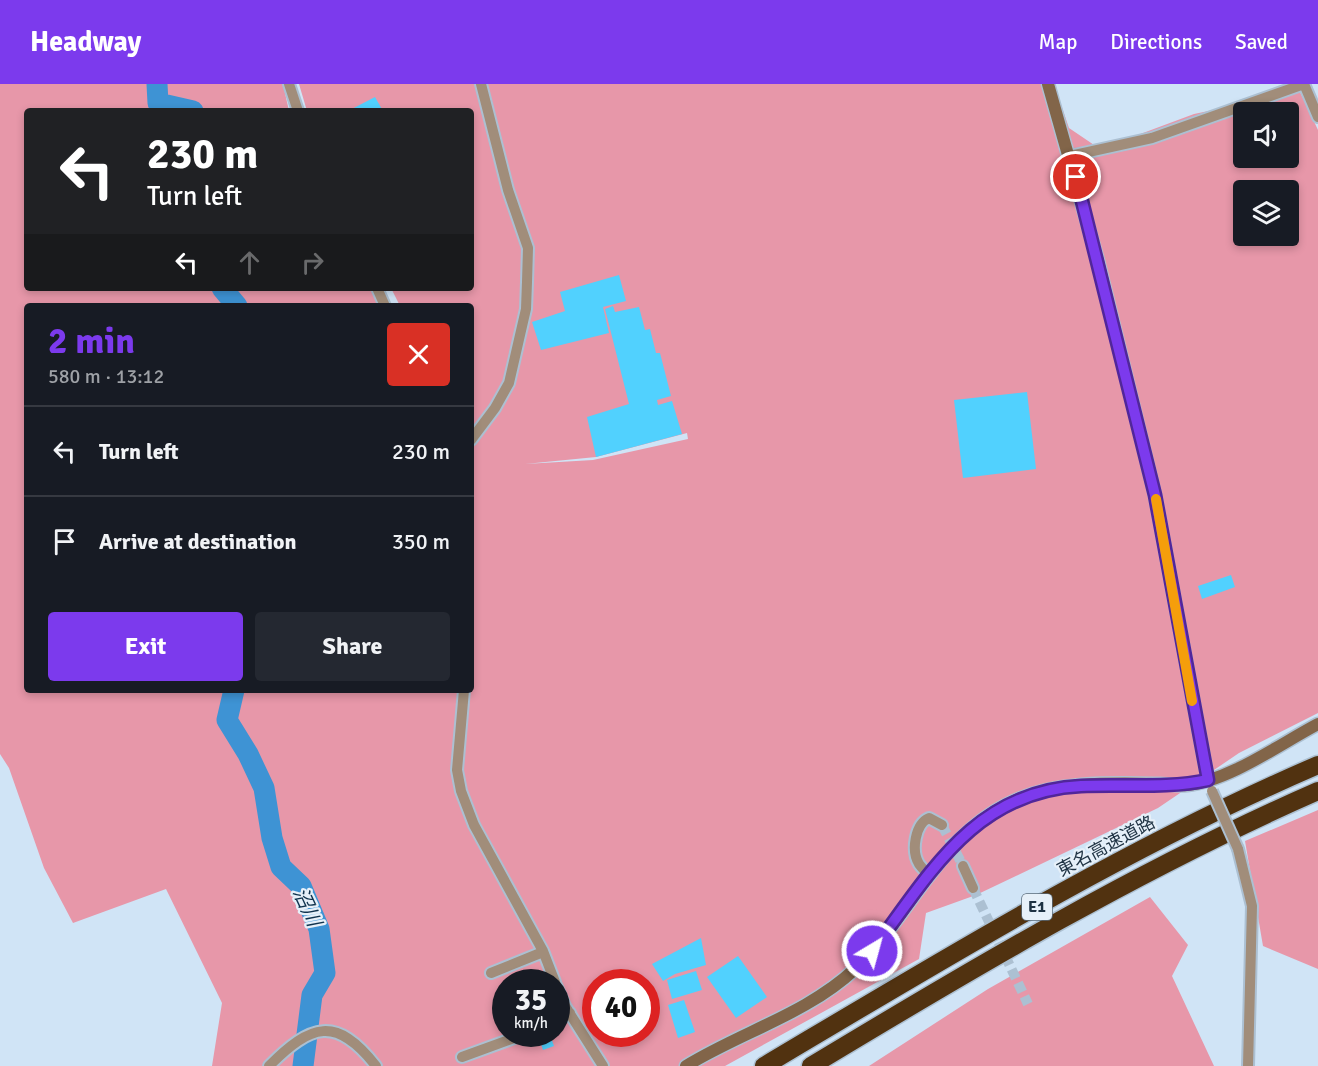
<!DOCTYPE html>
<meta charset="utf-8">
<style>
body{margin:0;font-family:Signika,"Noto Sans JP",sans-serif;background:#242831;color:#f1f3f6;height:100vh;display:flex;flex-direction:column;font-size:22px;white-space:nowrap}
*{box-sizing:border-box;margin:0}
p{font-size:20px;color:#9ea1a6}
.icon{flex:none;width:33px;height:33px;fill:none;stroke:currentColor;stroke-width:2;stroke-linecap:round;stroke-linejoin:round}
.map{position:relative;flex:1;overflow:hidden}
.sheet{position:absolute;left:24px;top:219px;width:450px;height:390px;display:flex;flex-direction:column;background:#171b24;border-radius:6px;box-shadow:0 3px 9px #0003}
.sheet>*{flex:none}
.guide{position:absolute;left:24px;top:24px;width:450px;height:183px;border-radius:6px;box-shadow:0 3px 9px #0003;background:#202124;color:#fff;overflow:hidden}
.fabs{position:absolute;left:1233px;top:18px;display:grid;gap:12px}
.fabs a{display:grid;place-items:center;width:66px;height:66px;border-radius:6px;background:#171b24;box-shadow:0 3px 9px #0003;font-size:30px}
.speed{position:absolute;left:492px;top:885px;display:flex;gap:12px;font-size:30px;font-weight:700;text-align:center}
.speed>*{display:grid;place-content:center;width:78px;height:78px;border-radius:50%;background:#171b24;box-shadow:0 3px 9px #0003;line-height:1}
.speed small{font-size:15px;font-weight:400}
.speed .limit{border:9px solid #d22;background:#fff;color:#111}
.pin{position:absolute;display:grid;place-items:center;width:51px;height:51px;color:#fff;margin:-26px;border:3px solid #fff;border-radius:50%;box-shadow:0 2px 6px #0007}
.me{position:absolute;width:66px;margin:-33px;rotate:37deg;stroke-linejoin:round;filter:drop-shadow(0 0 4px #0008)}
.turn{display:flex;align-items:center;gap:21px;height:126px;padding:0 24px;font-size:27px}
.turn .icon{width:78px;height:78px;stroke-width:2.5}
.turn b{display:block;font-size:42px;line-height:51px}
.lanes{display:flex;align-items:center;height:57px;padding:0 24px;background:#0003;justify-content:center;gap:30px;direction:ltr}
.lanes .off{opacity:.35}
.round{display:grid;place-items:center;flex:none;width:63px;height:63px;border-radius:6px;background:#242831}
.headline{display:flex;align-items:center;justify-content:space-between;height:102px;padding:0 24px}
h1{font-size:36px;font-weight:700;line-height:45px;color:#7c3aed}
.button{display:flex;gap:12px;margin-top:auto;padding:12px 24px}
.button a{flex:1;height:69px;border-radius:6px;background:#7c3aed;color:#fff;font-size:24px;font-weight:700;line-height:69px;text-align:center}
.button a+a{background:#242831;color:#f1f3f6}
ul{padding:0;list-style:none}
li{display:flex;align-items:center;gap:18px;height:90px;padding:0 24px;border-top:2px solid #363941}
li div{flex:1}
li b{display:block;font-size:22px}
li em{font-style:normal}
header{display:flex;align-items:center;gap:36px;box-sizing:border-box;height:84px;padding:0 30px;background:#7c3aed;color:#fff}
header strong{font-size:28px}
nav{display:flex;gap:33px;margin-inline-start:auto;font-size:21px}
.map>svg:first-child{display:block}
.green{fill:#e797a9;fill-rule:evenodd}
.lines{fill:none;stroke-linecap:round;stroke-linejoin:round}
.river{stroke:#3e93d4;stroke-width:21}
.building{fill:#51d1fe}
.street-tunnel{stroke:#acc0d2;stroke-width:10;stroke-dasharray:10 5;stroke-linecap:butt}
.street-casing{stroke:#acc0d2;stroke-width:14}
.secondary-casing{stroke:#acc0d2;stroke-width:15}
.highway-casing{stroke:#acc0d2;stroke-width:21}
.street{stroke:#a18d7a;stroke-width:10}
.secondary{stroke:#826549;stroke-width:12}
.highway{stroke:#513210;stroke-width:18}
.street-bridge-casing{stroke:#acc0d2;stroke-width:14;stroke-linecap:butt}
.street-bridge{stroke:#a18d7a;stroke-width:10}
.route-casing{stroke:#51269a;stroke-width:15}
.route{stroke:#7c3aed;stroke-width:10}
.slow{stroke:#f59e0b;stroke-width:10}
.labels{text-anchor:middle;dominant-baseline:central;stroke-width:4.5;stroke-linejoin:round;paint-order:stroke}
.shield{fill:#e6f0f9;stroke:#5a6b7a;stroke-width:1.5}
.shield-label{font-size:16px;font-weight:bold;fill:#1e3243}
.street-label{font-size:18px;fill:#1e3243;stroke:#e6f0f9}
.water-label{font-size:20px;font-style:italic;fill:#10334e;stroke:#e6f0f9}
</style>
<header>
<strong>Headway</strong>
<nav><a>Map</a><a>Directions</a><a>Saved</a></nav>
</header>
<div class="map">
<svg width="1318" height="982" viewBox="0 0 1318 982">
<rect width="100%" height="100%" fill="#d0e4f6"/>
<path class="green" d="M0,0H283L289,27H27V204H370L380,222H27V606H471V222H400L391,204H471V27H307L299,0H1054L1069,44L1100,65L1194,30L1300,8L1318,46V629L1239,669L1158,724L976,811L926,829L919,875L725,982H212L222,919L166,805L73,839L44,784L9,684L0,670ZM1244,28H1288V74H1244ZM1244,106H1288V152H1244ZM687,349L688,355L593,376L525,380L596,373ZM506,898H556V950H506ZM596,898H646V950H596Z
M1318,726V885L1263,862L1245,757Z
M1150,813L1188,861L1172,892L1214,982H869L988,905Z"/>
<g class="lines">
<path class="river" d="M157,0L158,19L193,27
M222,204L237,222
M234,606L227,636L248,670L264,704L272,754L281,783L301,802L319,845L325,889L312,911L303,982"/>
</g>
<path class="building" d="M375,13L383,27H348Z
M619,191L626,217L603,223L609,249L541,266L532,238L565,227L560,208Z
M613,222L615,228L639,223L645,246L650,245L656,269H660L671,312L657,316L658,321L672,317L682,350L596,373L587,333L629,320L605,225Z
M1027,308L1036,385L963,394L954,316Z
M1231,491L1235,503L1202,515L1198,502Z
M701,854L706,881L675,890L663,897L652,880Z
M738,872L767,913L736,934L707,893Z
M696,887L702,906L672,915L667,896Z
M684,916L695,948L678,954L668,921Z
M550,951L554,962L543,966L539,954Z"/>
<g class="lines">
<path class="street-tunnel" d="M942,741L963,782
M973,804L1028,920"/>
<defs>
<path id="street" d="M289,0L298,27
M1304,0L1318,33
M1070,72L1152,54L1304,0
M377,204L385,222
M471,356L495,324L509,299L526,225L527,198L528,164L508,106L481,0
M464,606L457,686L461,707L474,741L543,867L555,898
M1238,765L1252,822L1248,982
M963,782L973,804
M929,792C926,788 922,784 919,780C911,767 915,740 929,734L942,741
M491,889L543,868
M556,901L565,922L603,982
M556,936L570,929
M462,973L525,950
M269,982C311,940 336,931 376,982"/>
<path id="secondary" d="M1048,0L1098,177L1155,411L1208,696
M686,982C741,948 807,930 855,885C910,832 939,752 1012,718C1056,697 1111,699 1159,700C1168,700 1178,702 1187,701C1229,697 1280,660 1318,640"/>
<path id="highway" d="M764,982C944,875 1125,764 1318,681
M811,982C975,883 1142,784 1318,707"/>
</defs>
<use href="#street" class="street-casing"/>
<use href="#secondary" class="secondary-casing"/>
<use href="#highway" class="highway-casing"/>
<use href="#street" class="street"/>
<use href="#secondary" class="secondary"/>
<use href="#highway" class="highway"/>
<defs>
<path id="street-bridge" d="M1212,707L1238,765"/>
</defs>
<use href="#street-bridge" class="street-bridge-casing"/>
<use href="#street-bridge" class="street-bridge"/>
</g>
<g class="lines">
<defs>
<path id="route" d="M872,867C929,791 974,707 1081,702C1123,700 1167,705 1208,696L1155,411L1076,93"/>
</defs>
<use href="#route" class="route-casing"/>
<use href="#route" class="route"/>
<path class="slow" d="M1156,415L1192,617"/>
</g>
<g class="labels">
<rect class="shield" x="1022" y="810" width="30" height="26" rx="4.5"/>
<g class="shield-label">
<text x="1037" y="823">E1</text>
</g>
<g class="street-label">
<text transform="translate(1106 762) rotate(-28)">東名高速道路</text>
</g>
<g class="water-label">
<text transform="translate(307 823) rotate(65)">沼川</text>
</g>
</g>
</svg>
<div class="fabs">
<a><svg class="icon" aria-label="sound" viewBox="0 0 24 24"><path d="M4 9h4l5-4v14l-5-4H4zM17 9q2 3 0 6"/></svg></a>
<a><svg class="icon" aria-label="layers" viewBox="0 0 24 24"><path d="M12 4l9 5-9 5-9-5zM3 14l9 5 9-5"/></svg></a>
</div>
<div class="speed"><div>35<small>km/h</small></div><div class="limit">40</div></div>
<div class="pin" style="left:1076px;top:93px;background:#d93025"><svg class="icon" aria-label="arrive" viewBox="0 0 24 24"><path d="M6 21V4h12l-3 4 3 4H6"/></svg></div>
<svg class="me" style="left:872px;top:867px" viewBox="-20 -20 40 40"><circle r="17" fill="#7c3aed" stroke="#fff" stroke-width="3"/><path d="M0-11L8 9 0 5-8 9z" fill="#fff"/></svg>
<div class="guide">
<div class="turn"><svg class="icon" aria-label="left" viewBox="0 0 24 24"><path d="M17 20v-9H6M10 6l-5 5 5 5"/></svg><div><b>230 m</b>Turn left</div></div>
<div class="lanes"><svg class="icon" aria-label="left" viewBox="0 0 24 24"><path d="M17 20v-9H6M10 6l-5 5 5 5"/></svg><svg class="icon off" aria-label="ahead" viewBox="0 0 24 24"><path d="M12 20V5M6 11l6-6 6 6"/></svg><svg class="icon off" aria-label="right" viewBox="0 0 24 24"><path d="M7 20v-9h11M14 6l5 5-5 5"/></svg></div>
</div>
<section class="sheet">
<div class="headline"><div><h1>2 min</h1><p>580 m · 13:12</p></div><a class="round" style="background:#d93025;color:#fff"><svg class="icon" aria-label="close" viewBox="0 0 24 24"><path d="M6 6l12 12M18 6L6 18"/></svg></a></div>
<ul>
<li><svg class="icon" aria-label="left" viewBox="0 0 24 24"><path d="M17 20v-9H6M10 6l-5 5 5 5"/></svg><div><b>Turn left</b></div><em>230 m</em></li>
<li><svg class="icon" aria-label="arrive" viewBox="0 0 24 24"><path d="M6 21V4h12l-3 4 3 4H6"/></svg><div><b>Arrive at destination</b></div><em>350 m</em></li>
</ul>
<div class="button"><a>Exit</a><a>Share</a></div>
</section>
</div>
